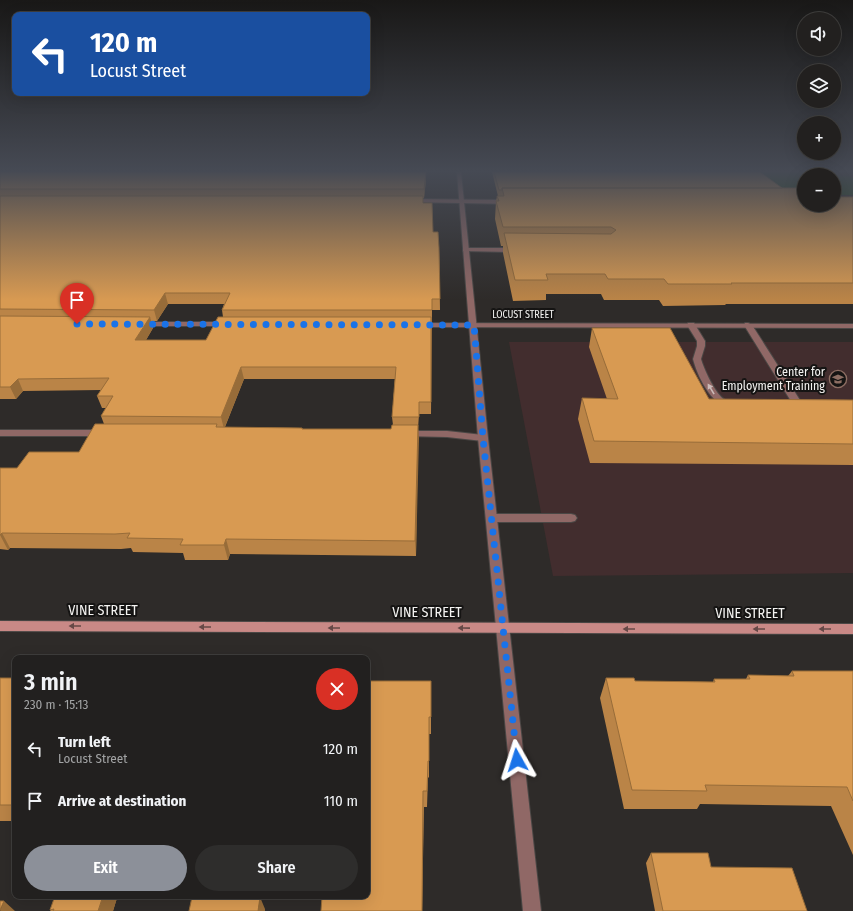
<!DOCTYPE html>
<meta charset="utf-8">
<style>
body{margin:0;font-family:"Fira Sans Condensed",sans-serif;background:#2e2d2c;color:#f1f3f6;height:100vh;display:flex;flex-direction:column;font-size:15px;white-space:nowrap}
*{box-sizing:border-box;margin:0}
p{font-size:13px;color:#a2a3a4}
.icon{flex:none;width:22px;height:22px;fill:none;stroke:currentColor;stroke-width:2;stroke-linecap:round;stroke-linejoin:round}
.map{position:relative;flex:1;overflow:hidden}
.details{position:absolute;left:12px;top:655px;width:358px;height:244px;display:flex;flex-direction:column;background:#22201f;border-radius:8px;box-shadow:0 4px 16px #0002,0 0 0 1px #3f3e3d}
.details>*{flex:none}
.guide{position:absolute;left:12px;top:12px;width:358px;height:84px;border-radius:8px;box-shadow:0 4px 16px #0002,0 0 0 1px #3f3e3d;background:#1a4fa0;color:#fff;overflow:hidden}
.controls{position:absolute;left:797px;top:12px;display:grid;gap:8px}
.controls a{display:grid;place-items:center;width:44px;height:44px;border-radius:50%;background:#22201f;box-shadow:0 4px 16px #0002,0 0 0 1px #3f3e3d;font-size:20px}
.pin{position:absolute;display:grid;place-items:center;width:34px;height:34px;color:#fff;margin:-41px -17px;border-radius:50% 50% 50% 0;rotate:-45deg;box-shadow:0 0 4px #0007}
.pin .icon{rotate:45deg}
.me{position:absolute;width:44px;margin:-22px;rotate:354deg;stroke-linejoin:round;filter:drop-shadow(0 0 3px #0008)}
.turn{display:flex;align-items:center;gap:14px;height:84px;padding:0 12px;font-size:18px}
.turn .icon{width:52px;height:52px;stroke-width:2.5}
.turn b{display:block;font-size:28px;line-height:34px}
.round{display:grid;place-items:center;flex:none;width:42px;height:42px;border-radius:21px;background:#2e2d2c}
.summary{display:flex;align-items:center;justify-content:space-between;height:68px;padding:0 12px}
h1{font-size:24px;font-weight:600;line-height:30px}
.button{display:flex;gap:8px;margin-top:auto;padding:8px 12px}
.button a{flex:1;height:46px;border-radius:24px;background:#8c9099;color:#fff;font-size:16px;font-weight:600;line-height:46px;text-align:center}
.button a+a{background:#2e2d2c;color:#f1f3f6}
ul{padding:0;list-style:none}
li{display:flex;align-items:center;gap:12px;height:52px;padding:0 12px}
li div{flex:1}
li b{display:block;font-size:15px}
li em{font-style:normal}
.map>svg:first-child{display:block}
.education{fill:#422d2e}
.green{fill:#1c4918}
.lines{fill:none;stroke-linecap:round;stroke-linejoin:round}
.service-casing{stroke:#4a4745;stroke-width:2}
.minor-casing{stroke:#4a4745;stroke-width:2}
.tertiary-casing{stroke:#4a4745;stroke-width:2}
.secondary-casing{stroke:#4a4745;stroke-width:2}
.service{fill:#906866;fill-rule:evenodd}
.minor{fill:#906866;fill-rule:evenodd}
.tertiary{fill:#906866;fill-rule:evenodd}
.secondary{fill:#c98986;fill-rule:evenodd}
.wall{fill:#ba8447;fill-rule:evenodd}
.shaded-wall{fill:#976c39}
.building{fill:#d89a52;stroke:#976c39}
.oneway{fill:#ccbbb9}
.oneway2{fill:#664947}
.route{stroke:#1a73e8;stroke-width:7;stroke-dasharray:0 12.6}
.labels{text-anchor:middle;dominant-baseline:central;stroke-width:4;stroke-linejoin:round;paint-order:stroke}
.far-street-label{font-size:10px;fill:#f4f3f1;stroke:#151413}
.poi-label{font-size:12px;fill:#f4f3f1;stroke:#151413;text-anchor:end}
.near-street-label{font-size:14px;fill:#f4f3f1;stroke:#151413}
</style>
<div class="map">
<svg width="853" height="911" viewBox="0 0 853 911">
<rect width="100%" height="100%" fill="#2e2b29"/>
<path class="education" d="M509,342H853V573L553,576Z"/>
<path class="green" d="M748,172H810L833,175H804V194H773Z
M834,175L853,177V195H834Z"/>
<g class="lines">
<defs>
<path id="service" d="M465,248H516L519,250L516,252L463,251V249Z
M688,323H694L705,341V346L701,359C704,369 715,394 725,400C728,401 731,401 734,402L736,404L734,406C713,411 697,375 693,359L697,346V341L687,325Z
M745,323H748L752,325L805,408L803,410L797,411L792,408L794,406L744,325Z
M0,430H104L109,433L104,436H0Z
M406,431H447L483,435L488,438L483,441L447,437L403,436L401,434L403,432Z
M492,514H571L575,515L577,518L575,521L571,522H492L488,521L486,518L488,515Z"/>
<path id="minor" d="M410,199L510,200L513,202L510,204L408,202V200Z
M136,322H227L231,324L227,326H136Z
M416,323L853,324V328L419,327H416Z"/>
<path id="tertiary" d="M457,172H461L488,438L541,911H523L478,438Z"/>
<path id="secondary" d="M0,621L853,624V634L0,631Z"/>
</defs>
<use href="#service" class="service-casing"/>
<use href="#minor" class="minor-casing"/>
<use href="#tertiary" class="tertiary-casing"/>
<use href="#secondary" class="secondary-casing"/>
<use href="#service" class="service"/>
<use href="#minor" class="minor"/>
<use href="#tertiary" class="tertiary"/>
<use href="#secondary" class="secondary"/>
</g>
<path class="wall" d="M0,172L426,180L424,198H423V203L433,232L439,248L440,310H432L431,414H419L418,429L416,556L230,554L228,560H185L183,553L133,552L131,548L121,549L10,548L8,550L0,549V468H17L79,452L104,424L101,416L106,408H102L97,396L101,390L23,391L16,399H0ZM168,304H224L222,310L223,317L206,340H146L153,328L151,321H157ZM244,379H395L392,417L393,425L391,429H303L302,428L225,427Z
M492,172H760L804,205L853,197V304H726L725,305L663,306L659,300H604L601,294H546V300L513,301L503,253V246H501L495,219L496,201L497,196H498Z
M592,328L709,399L853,400V465L590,463L578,419L582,398L607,399L589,347Z
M792,671H853V855L831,806L700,804L697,809H624L600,698L606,678L635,681L713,682L714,679H746L748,675L788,676Z
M0,678H15V821H0Z
M367,681L431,717V734H429V778L428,777L427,807H424L422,911H321Z
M651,853L711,867L807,911H655L646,863Z
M55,896H149V898H117L113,911H51L50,910Z"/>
<path class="shaded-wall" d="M426,172V180L424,198V189Z
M165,293L168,304L157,321L154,310Z
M150,317L153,328L139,352L135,340Z
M241,367L244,379L224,429L221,417Z
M18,379L23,391L16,399L10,387Z
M418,425L419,438L416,556L415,541Z
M2,533L10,548L8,550L0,535Z
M226,539L230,554L228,560L224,545Z
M103,896H116L117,898L113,911H98Z
M260,897L265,909V911H258Z
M4,901L15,911H0Z"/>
<path class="building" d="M0,172H426L424,189H0Z
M494,172H760L782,188H502V190H499Z
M502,188H797L804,193V205H834V197H853V283H731L732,284H668L664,279H608L605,274H546L548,280H515L504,233L611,234L616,230L611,227H503L496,201H499L497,196H504Z
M0,196H423V203H432L433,232H438L439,248L440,299H432V310H222L230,293H165L154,310L0,309Z
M0,316L150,317L135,340H206L218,317H431V402H419V417H392L396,367H241L221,417L101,416L113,396H97L109,378L18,379L10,387H0Z
M592,328H670L709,399L853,400V444L594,441L582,398L618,399Z
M95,424H217L216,427L302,428V429H391L392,425H418L415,541L226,539L224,545H180L183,539L127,538L130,533L115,534L2,533L0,535V468H17L29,452H79Z
M792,671H853V801L847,787L705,785L707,791L632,790L606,678H634L635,681L715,682L714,679H750L748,675L794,676Z
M0,678H15V805H0Z
M367,681H431V717H429V761H428L427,791H423L422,911H321L322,896H367Z
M651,853H708L711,867L792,868L807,911H663Z
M55,896H103L98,911H53L54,909L50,910Z
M192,897H260L258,911H189Z
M0,901H4L0,910Z"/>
<defs><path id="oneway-solid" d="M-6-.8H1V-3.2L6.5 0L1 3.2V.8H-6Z"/></defs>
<use class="oneway" href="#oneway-solid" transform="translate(711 389) rotate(-121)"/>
<g class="oneway2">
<use href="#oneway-solid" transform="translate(75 626) rotate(-180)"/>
<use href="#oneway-solid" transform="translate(205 627) rotate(-180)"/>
<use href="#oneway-solid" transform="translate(334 628) rotate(-180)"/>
<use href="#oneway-solid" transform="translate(464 628) rotate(-179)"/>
<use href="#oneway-solid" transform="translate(629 629) rotate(180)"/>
<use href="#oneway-solid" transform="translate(759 629) rotate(180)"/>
<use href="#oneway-solid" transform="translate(825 629) rotate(180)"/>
</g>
<linearGradient id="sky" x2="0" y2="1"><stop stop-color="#191817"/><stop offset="0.57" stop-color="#464a54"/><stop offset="1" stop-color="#464a54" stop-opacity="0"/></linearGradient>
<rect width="853" height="300" fill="url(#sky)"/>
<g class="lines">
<path class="route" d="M77,324L474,325L483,438L517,760"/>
</g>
<defs>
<symbol id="university-ring" viewBox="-11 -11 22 22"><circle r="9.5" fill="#151413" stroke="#8d6e63" stroke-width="1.5"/><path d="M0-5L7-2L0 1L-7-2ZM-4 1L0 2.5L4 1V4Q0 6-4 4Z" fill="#8d6e63"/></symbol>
</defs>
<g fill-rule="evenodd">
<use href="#university-ring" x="828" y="369" width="20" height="20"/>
</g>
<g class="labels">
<g class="far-street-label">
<text x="523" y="315">LOCUST STREET</text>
</g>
<g class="poi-label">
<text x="825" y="372">Center for<tspan x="825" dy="14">Employment Training</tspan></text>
</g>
<g class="near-street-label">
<text x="103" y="610">VINE STREET</text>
<text x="427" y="612">VINE STREET</text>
<text x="750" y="613">VINE STREET</text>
</g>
</g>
</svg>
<div class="controls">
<a><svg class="icon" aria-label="sound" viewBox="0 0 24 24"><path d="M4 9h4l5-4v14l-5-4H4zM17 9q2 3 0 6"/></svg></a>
<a><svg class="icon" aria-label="layers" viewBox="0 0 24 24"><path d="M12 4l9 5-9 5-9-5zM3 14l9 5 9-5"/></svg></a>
<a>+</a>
<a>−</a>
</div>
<div class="pin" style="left:77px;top:324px;background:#d93025"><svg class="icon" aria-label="arrive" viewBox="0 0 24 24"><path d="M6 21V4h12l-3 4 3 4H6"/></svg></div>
<svg class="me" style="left:517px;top:760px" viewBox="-20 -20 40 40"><path d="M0-17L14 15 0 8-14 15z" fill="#1a73e8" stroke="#fff" stroke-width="4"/></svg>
<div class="guide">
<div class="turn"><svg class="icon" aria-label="left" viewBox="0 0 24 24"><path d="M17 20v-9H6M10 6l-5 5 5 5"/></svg><div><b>120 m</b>Locust Street</div></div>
</div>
<section class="details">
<div class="summary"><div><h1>3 min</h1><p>230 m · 15:13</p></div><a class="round" style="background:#d93025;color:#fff"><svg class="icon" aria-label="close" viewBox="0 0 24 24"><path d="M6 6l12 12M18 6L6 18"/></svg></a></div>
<ul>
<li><svg class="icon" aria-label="left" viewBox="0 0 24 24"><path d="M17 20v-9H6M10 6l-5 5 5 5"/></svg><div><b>Turn left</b><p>Locust Street</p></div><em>120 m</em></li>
<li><svg class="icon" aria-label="arrive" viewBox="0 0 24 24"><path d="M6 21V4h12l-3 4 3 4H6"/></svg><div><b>Arrive at destination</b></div><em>110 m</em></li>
</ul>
<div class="button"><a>Exit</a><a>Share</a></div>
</section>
</div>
